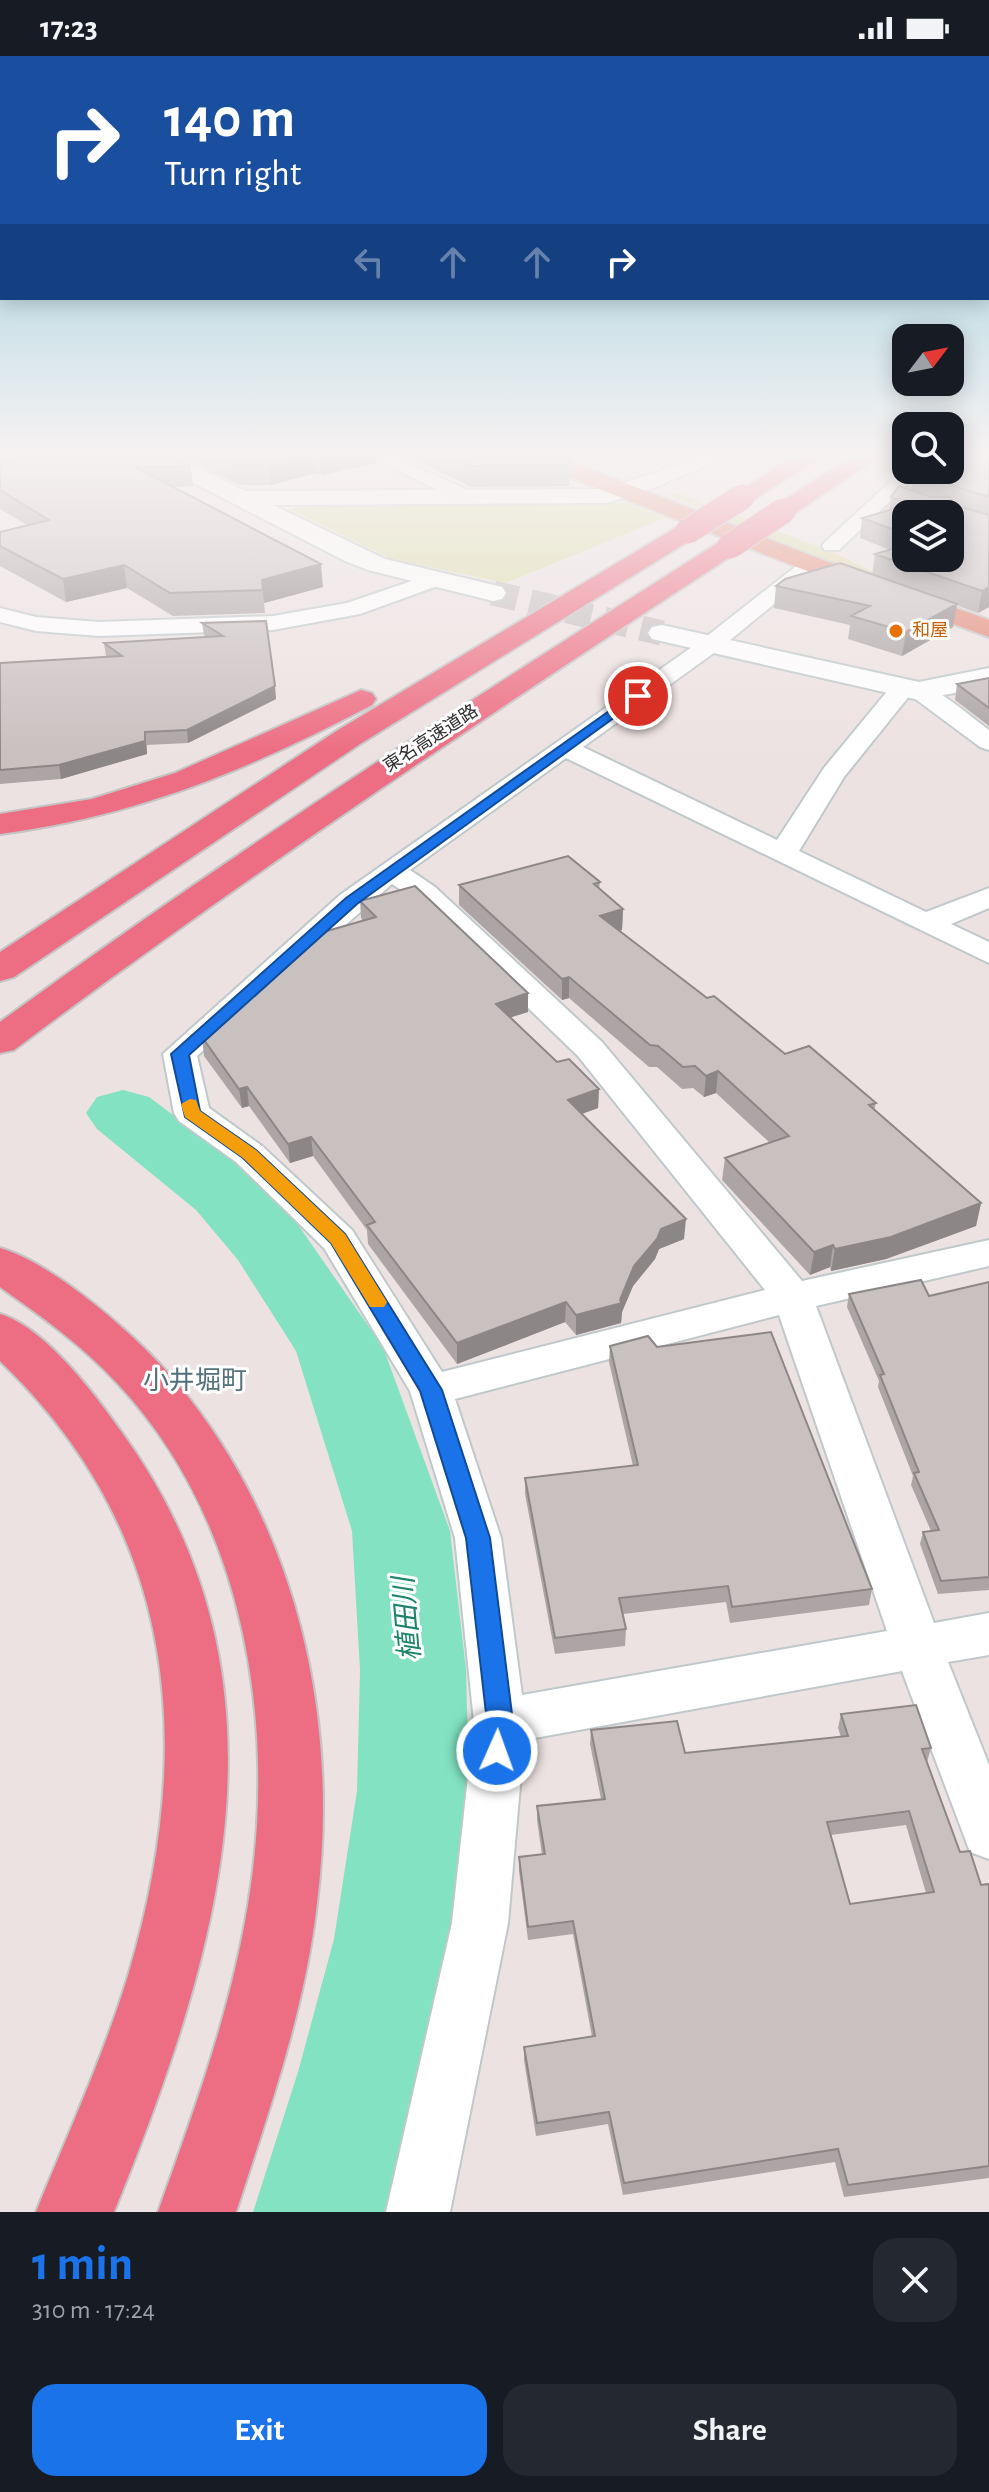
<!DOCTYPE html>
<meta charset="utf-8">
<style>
body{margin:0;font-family:"Alegreya Sans","Noto Sans JP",sans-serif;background:#242831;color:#f1f3f6;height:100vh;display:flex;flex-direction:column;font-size:30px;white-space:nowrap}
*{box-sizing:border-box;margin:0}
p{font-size:26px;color:#9ea1a6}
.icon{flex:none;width:44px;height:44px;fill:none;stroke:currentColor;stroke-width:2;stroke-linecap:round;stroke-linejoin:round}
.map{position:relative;height:2156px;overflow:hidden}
.side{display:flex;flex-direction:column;background:#171b24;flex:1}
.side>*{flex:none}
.top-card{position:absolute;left:0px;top:0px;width:990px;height:244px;box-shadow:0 4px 20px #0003;background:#1a4fa0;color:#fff;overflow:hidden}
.needle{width:52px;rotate:58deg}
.buttons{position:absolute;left:892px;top:268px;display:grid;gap:16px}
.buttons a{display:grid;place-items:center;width:72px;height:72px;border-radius:16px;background:#171b24;box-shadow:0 4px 20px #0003;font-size:40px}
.pin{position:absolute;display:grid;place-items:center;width:68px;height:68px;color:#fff;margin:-34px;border:4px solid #fff;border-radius:50%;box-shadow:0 2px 8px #0007}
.me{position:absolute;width:88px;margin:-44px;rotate:2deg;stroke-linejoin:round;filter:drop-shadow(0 0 6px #0008)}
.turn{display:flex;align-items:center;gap:28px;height:168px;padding:0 32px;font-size:36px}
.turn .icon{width:104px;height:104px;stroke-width:2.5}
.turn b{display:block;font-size:56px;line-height:68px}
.lanes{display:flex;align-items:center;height:76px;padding:0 32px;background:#0003;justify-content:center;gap:40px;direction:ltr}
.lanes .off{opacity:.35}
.round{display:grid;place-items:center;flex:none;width:84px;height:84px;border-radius:24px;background:#242831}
.summary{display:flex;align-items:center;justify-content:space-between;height:136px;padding:0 32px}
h1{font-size:48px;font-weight:600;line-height:60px;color:#1a73e8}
.cta{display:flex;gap:16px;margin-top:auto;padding:16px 32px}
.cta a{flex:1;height:92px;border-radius:24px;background:#1a73e8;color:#fff;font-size:32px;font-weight:600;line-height:92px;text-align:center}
.cta a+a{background:#242831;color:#f1f3f6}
.status{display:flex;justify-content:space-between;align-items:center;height:56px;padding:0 40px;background:#171b24;direction:ltr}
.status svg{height:22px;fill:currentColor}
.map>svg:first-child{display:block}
.green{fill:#d9dda5}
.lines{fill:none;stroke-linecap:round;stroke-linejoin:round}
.river{fill:#82e2c2;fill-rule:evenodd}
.secondary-tunnel{stroke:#c7bebe;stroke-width:25;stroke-dasharray:25 13;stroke-linecap:butt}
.street-casing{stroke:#bfc8ca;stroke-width:4}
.secondary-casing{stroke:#bfc8ca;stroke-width:4}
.primary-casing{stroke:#c4c4c4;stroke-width:4}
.highway-casing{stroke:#c4c4c4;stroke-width:4}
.street{fill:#fff;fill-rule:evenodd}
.secondary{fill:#fff;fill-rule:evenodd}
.primary{fill:#e28572;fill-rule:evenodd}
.highway{fill:#ed6d82;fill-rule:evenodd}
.highway-bridge-casing{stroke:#c4c4c4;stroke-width:27;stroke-linecap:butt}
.highway-bridge{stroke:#ed6d82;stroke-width:25}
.wall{fill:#ada5a5;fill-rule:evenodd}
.shaded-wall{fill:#8d8686}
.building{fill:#c9c0c0;stroke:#8d8686;stroke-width:2;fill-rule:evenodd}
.route{fill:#1a73e8;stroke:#114b97;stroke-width:2}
.slow{fill:#f59e0b}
.food-dot{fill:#e8710a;stroke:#fff;stroke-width:3}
.labels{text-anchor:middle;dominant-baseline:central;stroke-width:6;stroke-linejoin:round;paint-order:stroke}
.far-food-label{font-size:18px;fill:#c56008;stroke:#fff;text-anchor:start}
.far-street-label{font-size:18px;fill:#2d2d2d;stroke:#fff}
.quarter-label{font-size:26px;fill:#52717a;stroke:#fff}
.near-water-label{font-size:28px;font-style:italic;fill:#1c846a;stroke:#fff}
</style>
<div class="status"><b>17:23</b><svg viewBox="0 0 49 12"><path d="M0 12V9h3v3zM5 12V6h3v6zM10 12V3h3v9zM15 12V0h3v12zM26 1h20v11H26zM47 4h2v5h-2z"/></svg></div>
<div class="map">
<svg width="989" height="2156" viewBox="0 0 989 2156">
<rect width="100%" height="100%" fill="#ede2e2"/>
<path class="green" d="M679,437L832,496L905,531L989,565L803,501L666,438Z
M302,447H628L664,462L506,527L392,503L291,454Z"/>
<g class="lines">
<path class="river" d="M123,1034L149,1041L252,1118L296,1166L383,1291L450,1475L466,1614L469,1735L454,1883L426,2016L389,2156H253L298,2016L334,1883L357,1735L360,1614L352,1475L296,1295L238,1204L196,1154L97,1073L86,1057L97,1041Z"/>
<path class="secondary-tunnel" d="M493,537L662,577"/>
<defs>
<path id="street" d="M362,397H385L474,437L477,441L467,447L460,445Z
M708,397H732L729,401L664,427H650L648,423L650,419Z
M906,411V414H923L839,494H825L822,490L825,486Z
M811,502L821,508L818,512L718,594L583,691L777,784L824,712L894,627C928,619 962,655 989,674V694L980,691L910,639L844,721L799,795L926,856L989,832V852L951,868L989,886V907L566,702L410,814L435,831L602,986L802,1225L989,1184V1210L816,1250L934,1567L989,1557V1599L948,1606L989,1709V1803L970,1796L902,1615L524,1684L508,1867L450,2156H386L452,1867L474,1666L455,1482L410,1335L324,1192L236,1106L179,1065L174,1057L163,998L340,839L702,584L804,504ZM392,828L415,843L578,1000L765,1234L442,1316L352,1174L262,1090L209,1052L197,1000ZM779,1259L887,1575L522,1639L501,1482L455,1343Z
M435,517L446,523L443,528L360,558L273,574L99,580L36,575L0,566V552L36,561L99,566L273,560L347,547Z"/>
<path id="secondary" d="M142,397H169L245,435L605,433L657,416L665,418L668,423L665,428L607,447L273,449L385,503L502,531L506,537L502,543L493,545L368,514L347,506L145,402Z
M662,569L919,626L989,612V630L919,644L652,583L648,577L652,571Z"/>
<path id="primary" d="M518,397H548L820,503L989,564V581L802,513L521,402Z"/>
<path id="highway" d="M800,397H826L750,446H734L730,441Z
M858,397H884L791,460H775L771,455L775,450Z
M688,468L697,470L700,475L697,480L360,688L14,921L0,925V896L338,674L679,470Z
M730,482L739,485L743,490L739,495C493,656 249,817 14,994L0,997V966C234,795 477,640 721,485Z
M361,634L372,637L376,643L372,649C250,713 137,760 0,778V758L92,743L175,717Z
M0,1192C54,1207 140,1283 176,1326C297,1470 340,1662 317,1847C305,1953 269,2055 236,2156H158C194,2056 231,1954 248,1849C278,1669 245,1463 117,1327C83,1290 41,1260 0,1231Z
M0,1258C44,1271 94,1337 120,1374C303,1625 220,1894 114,2156H36C68,2078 103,2001 128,1920C196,1692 179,1476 0,1305Z"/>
</defs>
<use href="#street" class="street-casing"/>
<use href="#secondary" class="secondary-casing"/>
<use href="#primary" class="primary-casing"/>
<use href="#highway" class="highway-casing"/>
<use href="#street" class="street"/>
<use href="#secondary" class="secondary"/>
<use href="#primary" class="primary"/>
<use href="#highway" class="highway"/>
<defs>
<path id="highway-bridge" d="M688,475L742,441
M730,490L783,455"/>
</defs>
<use href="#highway-bridge" class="highway-bridge-casing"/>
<use href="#highway-bridge" class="highway-bridge"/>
</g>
<path class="wall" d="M0,397L191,410L193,430L173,431L323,531L264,547L265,557L173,560L127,532L66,546L0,510V476L27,469L0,453Z
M175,397H376V407L322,419L316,417L271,429H240Z
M394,397H551L570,404L569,430L471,431L415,403Z
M555,397H569V402Z
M626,397H673L651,402L638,398L632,399Z
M989,397V551L978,557L956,549L953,571L902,600L848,583L850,569L774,552L776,530L872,519L875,498L890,494L860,482L862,462L889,454L891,441L911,434L914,417ZM906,458L950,502H906Z
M266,565L276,643L188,687L147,689V698L61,723L0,728V607L108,601L106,600L104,587L206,581L204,579L202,567Z
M989,622V670L955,644L957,628Z
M600,826L599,833L623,853L622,874L619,875L707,942L785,998L876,1047L874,1054L981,1147L976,1170L886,1203L831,1215L830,1211L810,1219L722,1124L725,1102L770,1087L716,1037L704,1041L693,1032L682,1033L657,1011H649L569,942L562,944L459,849V829Z
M360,845L528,956L511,961L557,1006L599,1033L598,1052L582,1058L684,1183L659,1193L655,1203L633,1230L622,1256L621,1267L576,1279L565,1266L457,1308L368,1188L367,1174L313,1100L290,1107L249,1050L242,1052L204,1000L202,981L363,865L361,862Z
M989,1226V1534L938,1538L920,1488L923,1476L931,1475L911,1429L913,1420L878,1331L879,1325L847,1251L849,1238L929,1240Z
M610,1290L872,1533L869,1549L730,1567L726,1546L623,1558L626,1573L625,1590L555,1598L525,1438V1422L633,1410L609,1306Z
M841,1658L931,1692L927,1706L960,1796L981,1829L989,1830V2122L844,2141L835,2106L623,2139L608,2068L536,2080L524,2004V1991L592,1981L573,1878L528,1884L519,1815V1801L542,1799L537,1764V1750L601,1743L590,1688L591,1674L685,1697L841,1681L838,1672ZM906,1769L926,1837L850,1848L831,1779Z"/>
<path class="shaded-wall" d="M315,397L316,417L271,429L270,408Z
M330,397H376V407L322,419L320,399Z
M651,397H673L651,402Z
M321,508L323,531L264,547L262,524Z
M124,509L127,532L66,546L63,523Z
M989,531V551L978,557L982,535Z
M957,548L953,571L902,600L906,576Z
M275,630L276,643L188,687L187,674Z
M145,676L147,698L61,723L59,709Z
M623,853L622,874L599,880L600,860Z
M569,921V942L562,944V923Z
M528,937V956L496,966V948Z
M718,1015L716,1037L704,1041L706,1020Z
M247,1031L249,1050L242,1052L239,1033Z
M599,1033L598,1052L567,1063L568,1044Z
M311,1081L313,1100L290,1107L288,1088Z
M981,1147L976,1170L886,1203L831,1215L835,1193Z
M686,1163L684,1183L659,1193L655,1203L633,1230L622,1256L621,1267L576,1279V1259L620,1244L634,1210L661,1173Z
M833,1189L830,1211L810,1219L814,1196Z
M566,1246L565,1266L457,1308V1287Z"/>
<path class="building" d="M0,397H166L191,410L135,411L321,508L262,524L263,534L170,537L124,509L63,523L0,490V476L49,464L0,434V409L10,407L0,401Z
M214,397H314L270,408L238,409Z
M444,397H551L570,404V409L471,410Z
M950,397H989V441L914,417L916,414H950Z
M899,430L931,441H950L952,449L989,459V531L982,535L875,498L906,489V502H950V458H906V478L862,462L911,448L891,441Z
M840,507L957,548L906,576L851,560L870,550L776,530L785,523Z
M266,565L275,630L187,674L145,676V685L59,709L0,714V607L122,600L104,587L223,580L202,567Z
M989,622V652L957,628Z
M568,800L600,826L594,828L623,853L600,860L707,942L714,940L785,998L809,990L876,1047L869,1049L981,1147L891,1181L835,1193L833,1189L814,1196L725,1102L789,1080L718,1015L706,1020L695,1010L683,1011L658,990L650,989L569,921L562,923L459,829Z
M415,830L528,937L496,948L557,1006L569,1003L599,1033L568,1044L686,1163L661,1173L657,1183L634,1210L620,1244L622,1247L576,1259L566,1246L457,1287L367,1169L375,1166L311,1081L288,1088L247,1031L239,1033L202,981L320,877L376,861L360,845Z
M921,1224L929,1240L989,1226V1521L941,1525L923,1476L939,1474L914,1417L919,1416L880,1319L884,1318L849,1238Z
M771,1276L872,1533L732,1551L728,1530L619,1542L626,1573L555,1582L525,1422L638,1409L610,1290L648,1280L657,1291Z
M916,1649L931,1692L922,1693L960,1796L970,1795L981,1829L988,1828L989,1830V2110L848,2129L838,2093L624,2127L609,2056L537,2067L524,1991L595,1980L573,1865L528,1871L519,1801L545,1798L537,1750L605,1743L591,1674L677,1665L685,1697L848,1680L841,1658ZM909,1755L934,1836L850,1848L827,1766Z"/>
<linearGradient id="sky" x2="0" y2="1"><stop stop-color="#7fc6d9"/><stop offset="0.57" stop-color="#f7f2f2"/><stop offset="1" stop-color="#f7f2f2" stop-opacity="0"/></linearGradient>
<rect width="989" height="699" fill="url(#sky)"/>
<path class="route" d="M633,638L644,640L357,848L189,999L200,1055L256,1094L345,1178L442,1334L490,1482L513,1666L506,1703L497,1706L487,1703L484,1695L487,1666L466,1482L420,1335L331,1187L243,1102L185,1061L171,998L346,842Z"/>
<path class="slow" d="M190,1043L196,1044L200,1055L256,1094L345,1178L387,1246L384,1251H370L331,1187L243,1102L185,1061L181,1048Z"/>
<circle class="food-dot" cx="896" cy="575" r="8"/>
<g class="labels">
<g class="far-food-label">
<text x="912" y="575">和屋</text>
</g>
<g class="far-street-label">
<text transform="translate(431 683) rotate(-33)">東名高速道路</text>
</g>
<g class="quarter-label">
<text x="195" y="1325">小井堀町</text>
</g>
<g class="near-water-label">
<text transform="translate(408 1563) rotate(-95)">植田川</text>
</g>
</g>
</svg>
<div class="buttons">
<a><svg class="needle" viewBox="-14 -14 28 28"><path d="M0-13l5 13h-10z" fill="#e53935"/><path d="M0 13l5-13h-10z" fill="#9ea1a6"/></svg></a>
<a><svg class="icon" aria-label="search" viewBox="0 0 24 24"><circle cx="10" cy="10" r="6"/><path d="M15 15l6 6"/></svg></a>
<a><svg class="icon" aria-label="layers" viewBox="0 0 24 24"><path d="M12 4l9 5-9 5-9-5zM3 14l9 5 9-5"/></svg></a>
</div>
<div class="pin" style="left:638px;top:640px;background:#d93025"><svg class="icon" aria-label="arrive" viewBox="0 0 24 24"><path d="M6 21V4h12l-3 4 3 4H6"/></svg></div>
<svg class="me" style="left:497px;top:1695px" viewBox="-20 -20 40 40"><circle r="17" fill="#1a73e8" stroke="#fff" stroke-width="3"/><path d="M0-11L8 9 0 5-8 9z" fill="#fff"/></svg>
<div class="top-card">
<div class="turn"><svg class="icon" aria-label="right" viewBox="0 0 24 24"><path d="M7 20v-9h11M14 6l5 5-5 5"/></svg><div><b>140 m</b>Turn right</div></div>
<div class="lanes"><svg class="icon off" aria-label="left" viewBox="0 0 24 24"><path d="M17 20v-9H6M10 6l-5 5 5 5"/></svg><svg class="icon off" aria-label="ahead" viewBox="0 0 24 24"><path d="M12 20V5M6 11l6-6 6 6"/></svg><svg class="icon off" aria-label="ahead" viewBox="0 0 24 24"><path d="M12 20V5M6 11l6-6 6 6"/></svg><svg class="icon" aria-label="right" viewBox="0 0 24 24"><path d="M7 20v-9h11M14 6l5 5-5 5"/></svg></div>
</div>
</div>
<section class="side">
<div class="summary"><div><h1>1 min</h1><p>310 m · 17:24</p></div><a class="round"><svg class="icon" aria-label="close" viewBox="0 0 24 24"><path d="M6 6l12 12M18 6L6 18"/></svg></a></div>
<div class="cta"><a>Exit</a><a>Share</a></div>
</section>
